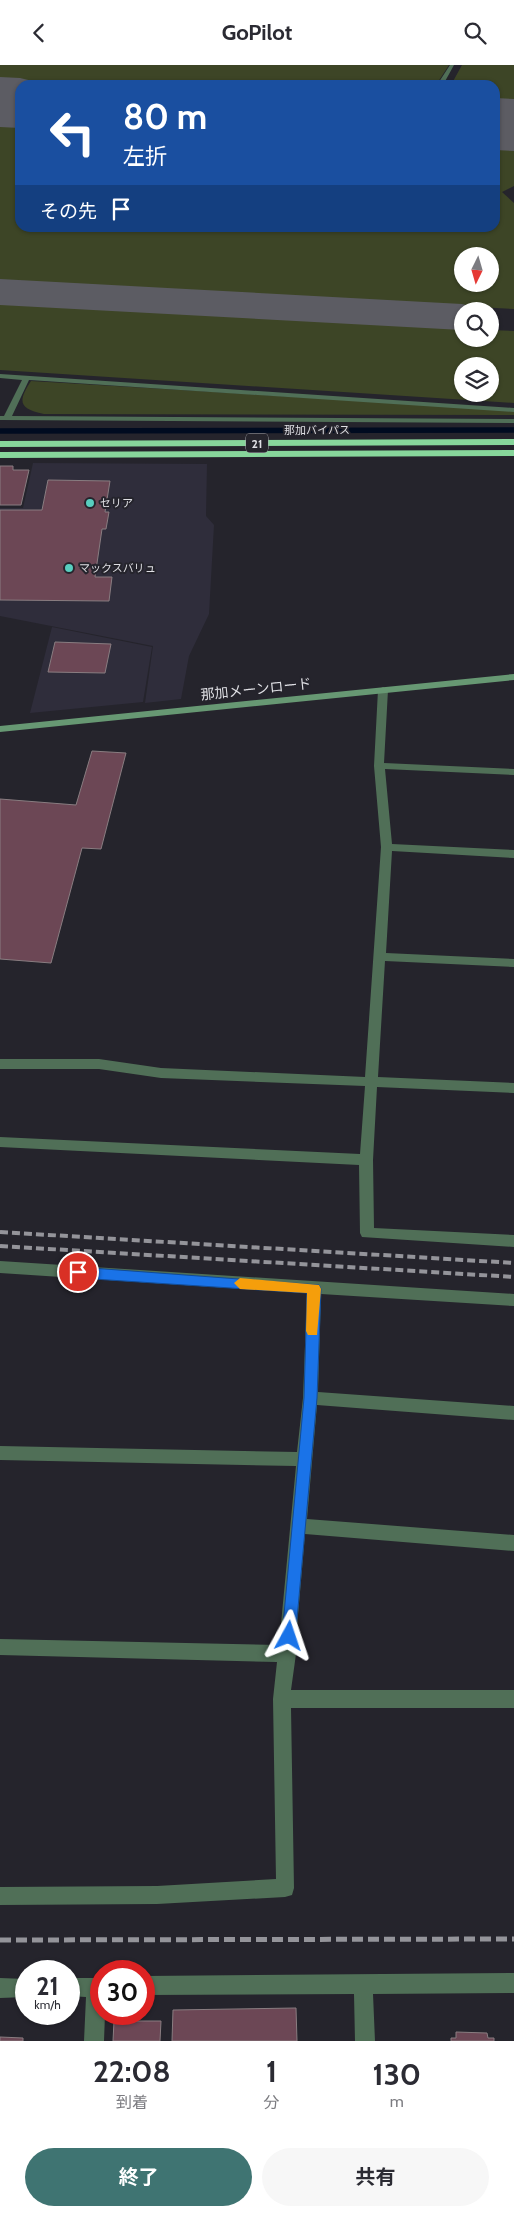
<!DOCTYPE html>
<html lang="ja">
<meta charset="utf-8">
<style>
body{margin:0;font-family:Cabin,"Noto Sans JP",sans-serif;background:#f7f7f7;color:#2b2b33;height:100vh;display:flex;flex-direction:column;font-size:19px;white-space:nowrap}
*{box-sizing:border-box;margin:0}
p{font-size:16px;color:#7c7c81}
.icon{flex:none;width:28px;height:28px;fill:none;stroke:currentColor;stroke-width:2;stroke-linecap:round;stroke-linejoin:round}
.map{position:relative;height:1976px;overflow:hidden}
.details{display:flex;flex-direction:column;background:#fff;flex:1}
.details>*{flex:none}
.banner{position:absolute;left:15px;top:15px;width:485px;height:152px;border-radius:15px;box-shadow:0 1px 4px #0004;background:#1a4fa0;color:#fff;overflow:hidden}
.needle{width:32px;rotate:185deg}
.controls{position:absolute;left:454px;top:182px;display:grid;gap:10px}
.controls a{display:grid;place-items:center;width:45px;height:45px;border-radius:50%;background:#fff;box-shadow:0 1px 4px #0004;font-size:25px}
.speed{position:absolute;left:15px;top:1895px;display:flex;gap:10px;font-size:25px;font-weight:700;text-align:center}
.speed>*{display:grid;place-content:center;width:65px;height:65px;border-radius:50%;background:#fff;box-shadow:0 1px 4px #0004;line-height:1}
.speed small{font-size:12px;font-weight:400}
.speed .limit{border:8px solid #d22;background:#fff;color:#111}
.pin{position:absolute;display:grid;place-items:center;width:42px;height:42px;color:#fff;margin:-21px;border:2px solid #fff;border-radius:50%;box-shadow:0 1px 5px #0007}
.me{position:absolute;width:55px;margin:-28px;rotate:5deg;stroke-linejoin:round;filter:drop-shadow(0 0 4px #0008)}
.turn{display:flex;align-items:center;gap:18px;height:105px;padding:0 25px;font-size:22px}
.turn .icon{width:65px;height:65px;stroke-width:2.5}
.turn b{display:block;font-size:35px;line-height:42px}
.then{display:flex;align-items:center;height:48px;padding:0 25px;background:#0003;gap:10px;font-size:19px}
.eta{display:flex;justify-content:space-evenly;align-items:center;height:85px;text-align:center}
.eta b{font-size:30px;font-weight:700;line-height:35px}
.button{display:flex;gap:10px;margin-top:auto;padding:10px 25px}
.button a{flex:1;height:58px;border-radius:30px;background:#3f7472;color:#fff;font-size:20px;font-weight:700;line-height:58px;text-align:center}
.button a+a{background:#f7f7f7;color:#2b2b33}
header{display:flex;justify-content:space-between;align-items:center;height:65px;padding:0 25px;background:#fff;font-size:22px;font-weight:700}
.map>svg:first-child{display:block}
.built{fill:#2f2d3b}
.green{fill:#3d4526;fill-rule:evenodd}
.lines{fill:none;stroke-linecap:round;stroke-linejoin:round}
.stream{stroke:#000b20;stroke-width:5.5}
.taxiway{fill:#5c5c63;fill-rule:evenodd}
.runway{fill:#5c5c63;fill-rule:evenodd}
.building{fill:#6c4755;stroke:#897d81}
.lane{fill:#506f57;fill-rule:evenodd}
.street{fill:#506f57;fill-rule:evenodd}
.secondary{fill:#679873;fill-rule:evenodd}
.highway{fill:#87d69b;fill-rule:evenodd}
.rail-far1{stroke:#94949a;stroke-width:4;stroke-dasharray:8 4;stroke-linecap:butt}
.rail{stroke:#94949a;stroke-width:5;stroke-dasharray:11 5;stroke-linecap:butt}
.route{fill:#1a73e8;stroke:#114b97}
.slow{fill:#f59e0b}
.poi-dot{fill:#58cebf;stroke:#25242c;stroke-width:2}
.labels{text-anchor:middle;dominant-baseline:central;stroke-width:4;stroke-linejoin:round;paint-order:stroke}
.far-street-label{font-size:11px;fill:#dfdfe4;stroke:#25242c}
.far-poi-label{font-size:11px;fill:#dfdfe4;stroke:#25242c;text-anchor:start}
.shield{fill:#25242c;stroke:#a7a7ad;stroke-width:1}
.shield-label{font-size:12px;font-weight:bold;fill:#dfdfe4}
.street-label{font-size:14px;fill:#dfdfe4;stroke:#25242c}
</style>
<header><svg class="icon" aria-label="back" viewBox="0 0 24 24"><path d="M15 5l-7 7 7 7"/></svg>GoPilot<svg class="icon" aria-label="search" viewBox="0 0 24 24"><circle cx="10" cy="10" r="6"/><path d="M15 15l6 6"/></svg></header>
<div class="map">
<svg width="514" height="1976" viewBox="0 0 514 1976">
<rect width="100%" height="100%" fill="#25242c"/>
<path class="built" d="M33,398L207,399L206,451L214,460L209,549L189,591L181,634L145,638L153,581L0,551V443H23Z
M52,562L152,582L143,637L30,648Z"/>
<path class="green" d="M0,0H449L436,20L0,19Z
M462,0H514V41L495,40V20H451Z
M0,54L20,55V162H495V76L514,77V121L502,127L514,138V244L0,217ZM490,191V219H462V191Z
M0,239L462,264V274H490V265L514,266V338L0,305ZM462,301H490V329H462Z
M31,316L514,345V350L44,349C18,344 18,336 31,316Z"/>
<g class="lines">
<path class="stream" d="M0,366L514,365"/>
<path class="taxiway" d="M0,214L462,239L477,243L479,246H462V265L0,240Z"/>
<path class="runway" d="M0,12L20,13L49,20H20V63L0,62Z
M495,33L514,34V86L495,85Z"/>
</g>
<path class="building" d="M0,401H13V405H29L21,440H0Z
M48,415L110,416L105,447H109L106,464H102L95,512H112L109,536L0,535V445H42Z
M55,577L111,579L105,608L48,607Z
M92,686L126,688L101,784L82,783L51,898L0,894V734L76,740Z
M296,1943L297,1976H172L173,1945Z
M114,1956H161L160,1976H113Z
M456,1967L487,1968L488,1973H494V1976H451V1973H456Z
M0,1972L23,1973V1976H0Z"/>
<g class="lines">
<path class="lane" d="M450,0H454L443,20H437Z
M0,309L514,343V347L29,315L12,351L514,354V358L0,355V351H4L22,315L0,313Z"/>
<path class="street" d="M383,622L388,625L384,698L514,704V710L385,704L392,779L514,785V793L392,786L386,888L514,894V902L385,896L378,1012L514,1018V1028L377,1022L373,1095L374,1163L514,1170V1182L362,1172L360,1168L359,1100L0,1082V1072L360,1089L365,1021L161,1013L99,1004H0V994H99L161,1003L365,1012L381,782L374,701L378,625Z
M0,1196L514,1229V1241L321,1229L318,1327L514,1341V1355L317,1340L307,1454L514,1470V1486L305,1469L295,1585L296,1589L291,1625H514V1643H291L294,1823L292,1830L285,1832L157,1839L0,1840V1822L157,1821L276,1814L273,1634L277,1597L0,1590V1574L279,1580L296,1401L0,1395V1381L297,1387L303,1333L307,1228L0,1208Z
M514,1908V1928L373,1929L375,1976H355L354,1929L144,1930V1911Z
M0,1913L26,1914V1932L0,1933Z
M69,1913H101V1949H105L104,1976H84L86,1932L69,1931Z"/>
<path class="secondary" d="M514,609V615L0,667V661Z"/>
<path class="highway" d="M514,374V380L0,382V376Z
M514,385V391L0,393V387Z"/>
<path class="rail-far1" d="M0,1167L514,1198
M0,1181L514,1212"/>
<path class="rail" d="M0,1875L514,1874"/>
</g>
<path class="route" d="M78,1202L319,1220L321,1224L317,1333L295,1576L289,1578L284,1576L282,1571L304,1333L307,1228L78,1213L72,1207Z"/>
<path class="slow" d="M240,1213L319,1220L321,1224L317,1270H308L306,1266L307,1228L240,1224L234,1218Z"/>
<g class="poi-dot">
<circle cx="90" cy="438" r="5"/>
<circle cx="69" cy="503" r="5"/>
</g>
<g class="labels">
<g class="far-street-label">
<text x="317" y="365">那加バイパス</text>
</g>
<g class="far-poi-label">
<text x="100" y="438">セリア</text>
<text x="79" y="503">マックスバリュ</text>
</g>
<rect class="shield" x="246" y="368.5" width="22" height="19" rx="4"/>
<g class="shield-label">
<text x="257" y="378">21</text>
</g>
<g class="street-label">
<text transform="translate(256 624) rotate(-6)">那加メーンロード</text>
</g>
</g>
</svg>
<div class="controls">
<a><svg class="needle" viewBox="-14 -14 28 28"><path d="M0-13l5 13h-10z" fill="#e53935"/><path d="M0 13l5-13h-10z" fill="#7c7c81"/></svg></a>
<a><svg class="icon" aria-label="search" viewBox="0 0 24 24"><circle cx="10" cy="10" r="6"/><path d="M15 15l6 6"/></svg></a>
<a><svg class="icon" aria-label="layers" viewBox="0 0 24 24"><path d="M12 4l9 5-9 5-9-5zM3 14l9 5 9-5"/></svg></a>
</div>
<div class="speed"><div>21<small>km/h</small></div><div class="limit">30</div></div>
<div class="pin" style="left:78px;top:1207px;background:#d93025"><svg class="icon" aria-label="arrive" viewBox="0 0 24 24"><path d="M6 21V4h12l-3 4 3 4H6"/></svg></div>
<svg class="me" style="left:289px;top:1571px" viewBox="-20 -20 40 40"><path d="M0-17L14 15 0 8-14 15z" fill="#1a73e8" stroke="#fff" stroke-width="4"/></svg>
<div class="banner">
<div class="turn"><svg class="icon" aria-label="left" viewBox="0 0 24 24"><path d="M17 20v-9H6M10 6l-5 5 5 5"/></svg><div><b>80 m</b>左折</div></div>
<div class="then">その先<svg class="icon" aria-label="arrive" viewBox="0 0 24 24"><path d="M6 21V4h12l-3 4 3 4H6"/></svg></div>
</div>
</div>
<section class="details">
<div class="eta">
<div><b>22:08</b><p>到着</p></div>
<div><b>1</b><p>分</p></div>
<div><b>130</b><p>m</p></div>
</div>
<div class="button"><a>終了</a><a>共有</a></div>
</section>
